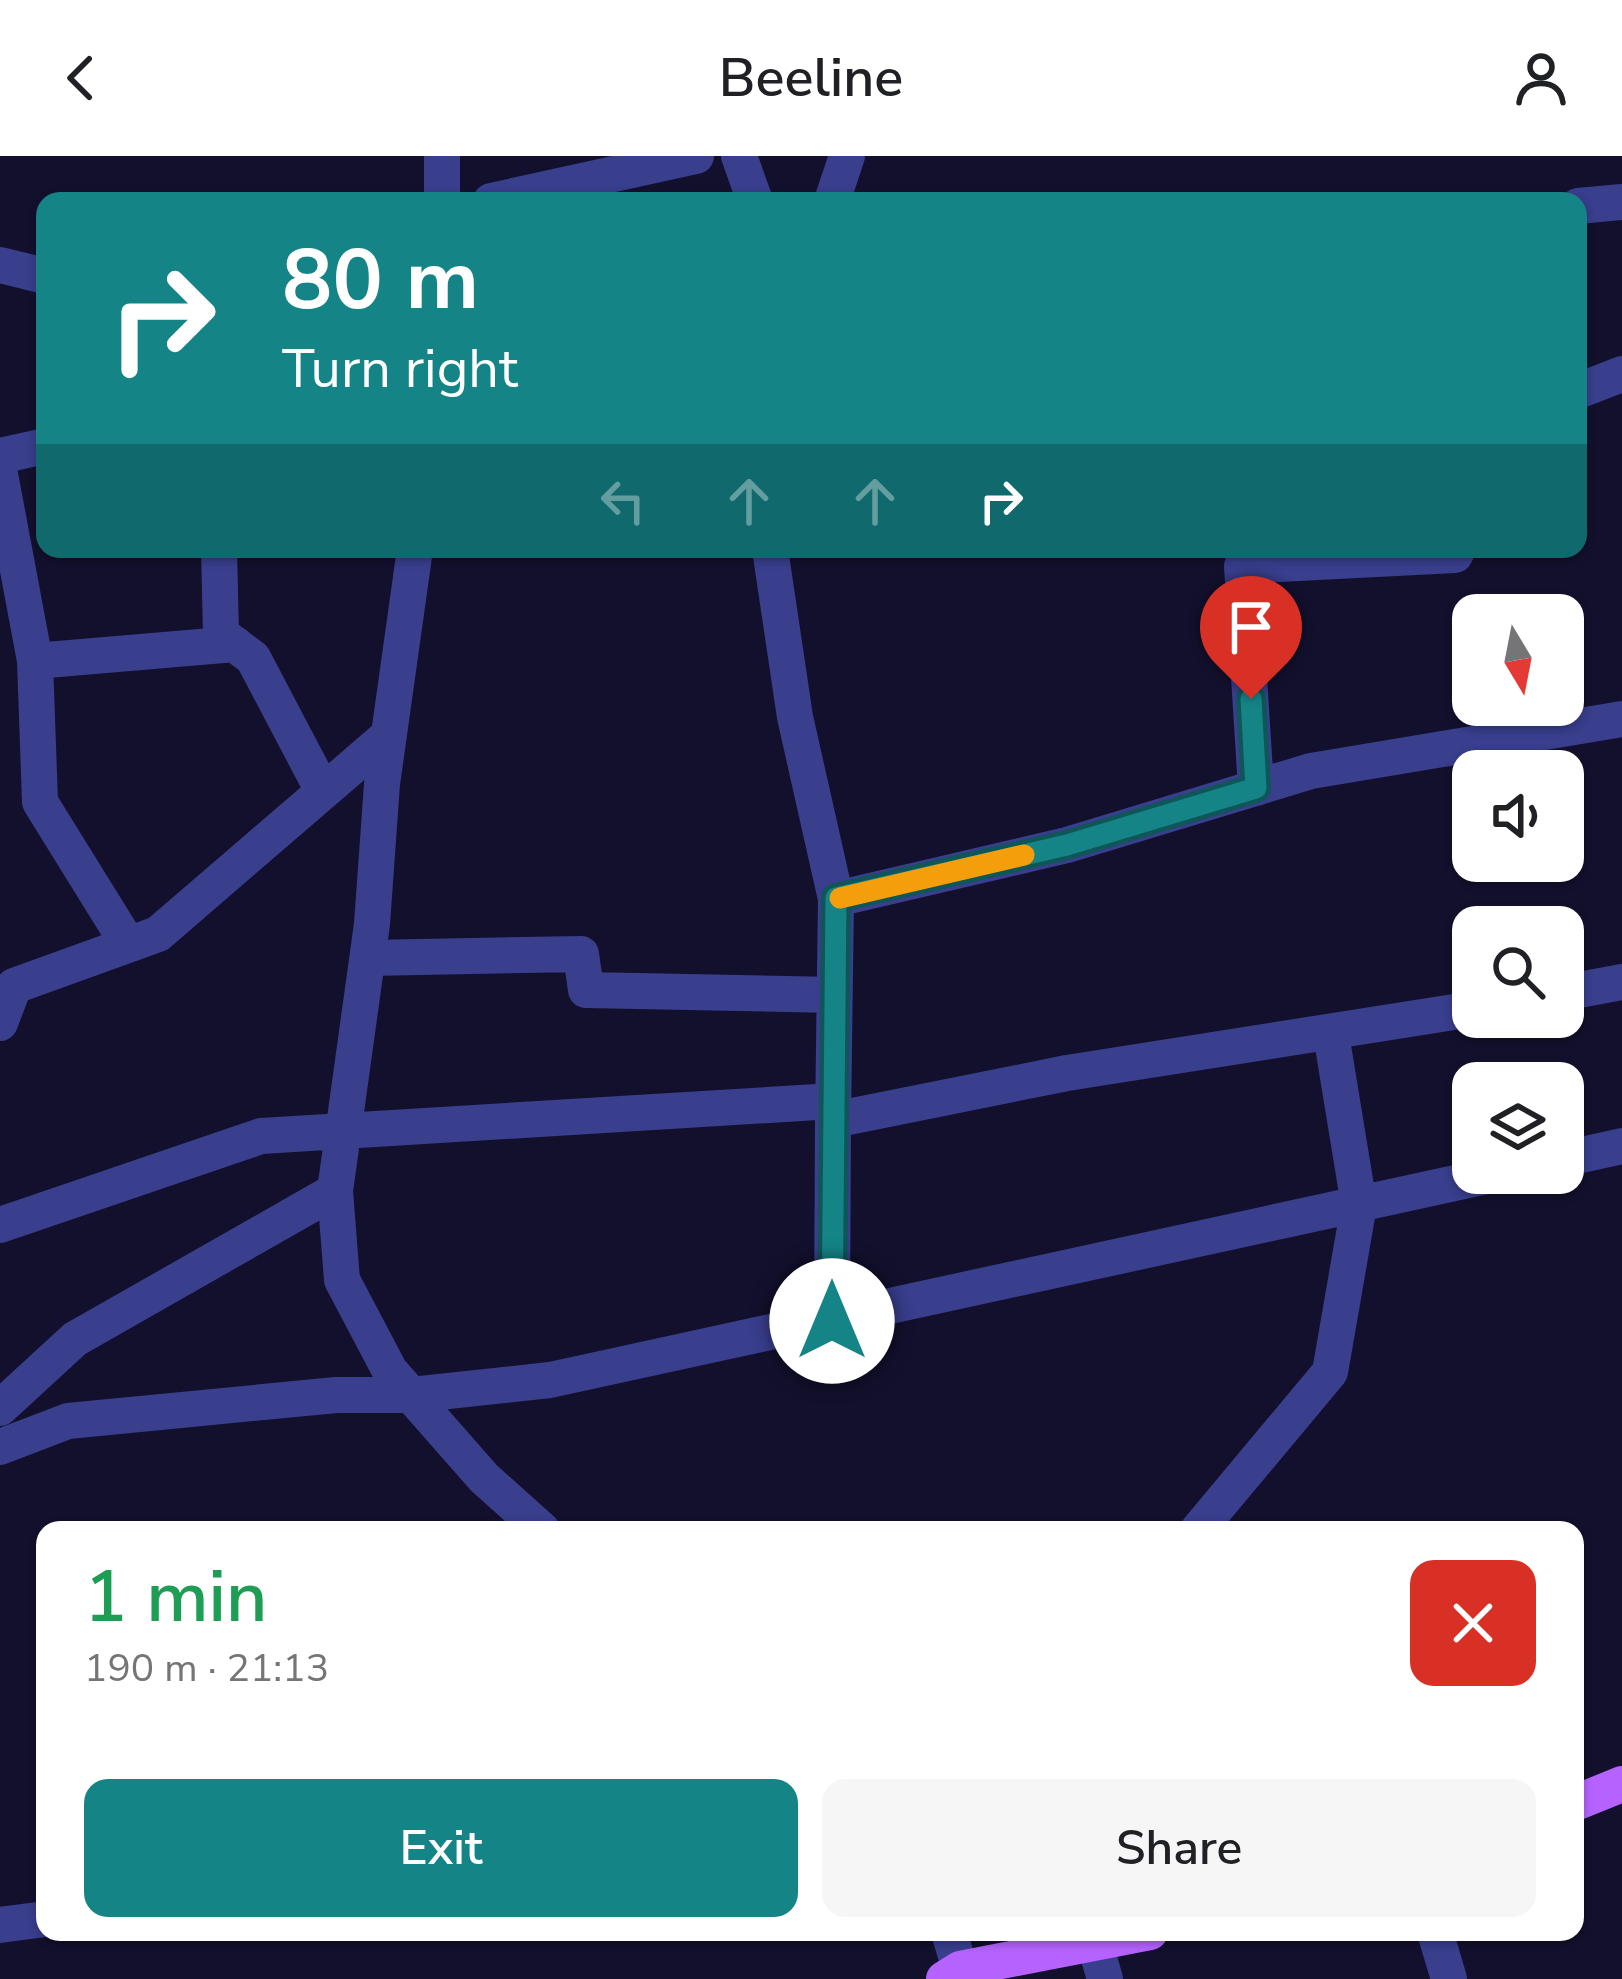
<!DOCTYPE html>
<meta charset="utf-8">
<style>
body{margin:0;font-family:"Nunito Sans",sans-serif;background:#f6f6f6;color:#202124;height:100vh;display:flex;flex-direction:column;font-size:45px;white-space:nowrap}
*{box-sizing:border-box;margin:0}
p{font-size:39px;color:#757577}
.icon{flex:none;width:66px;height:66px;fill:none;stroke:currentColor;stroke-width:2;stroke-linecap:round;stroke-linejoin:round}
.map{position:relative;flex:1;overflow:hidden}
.details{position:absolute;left:36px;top:1365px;width:1548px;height:420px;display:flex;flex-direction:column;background:#fff;border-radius:24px;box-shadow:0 3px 9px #0004}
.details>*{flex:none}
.guide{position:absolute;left:36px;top:36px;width:1551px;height:366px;border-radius:24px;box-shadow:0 3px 9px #0004;background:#158487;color:#fff;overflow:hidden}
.needle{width:78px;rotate:170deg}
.controls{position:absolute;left:1452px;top:438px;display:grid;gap:24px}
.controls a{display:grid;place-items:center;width:132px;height:132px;border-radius:24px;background:#fff;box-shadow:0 3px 9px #0004;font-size:60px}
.pin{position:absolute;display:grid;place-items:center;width:102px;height:102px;color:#fff;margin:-123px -51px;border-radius:50% 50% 50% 0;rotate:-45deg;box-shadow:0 0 12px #0007}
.pin .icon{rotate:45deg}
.me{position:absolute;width:132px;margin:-66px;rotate:0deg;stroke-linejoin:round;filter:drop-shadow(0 0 9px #0008)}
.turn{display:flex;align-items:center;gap:42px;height:252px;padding:0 48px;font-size:54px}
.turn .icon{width:156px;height:156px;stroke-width:2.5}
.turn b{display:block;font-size:84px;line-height:102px}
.lanes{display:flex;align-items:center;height:114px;padding:0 48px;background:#0003;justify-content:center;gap:60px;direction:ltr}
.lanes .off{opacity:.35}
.round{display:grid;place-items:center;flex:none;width:126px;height:126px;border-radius:24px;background:#f6f6f6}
.summary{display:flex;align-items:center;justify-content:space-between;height:204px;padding:0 48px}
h1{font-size:72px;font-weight:600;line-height:90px;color:#1e9e55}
.button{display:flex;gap:24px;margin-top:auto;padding:24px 48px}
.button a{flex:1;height:138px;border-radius:24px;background:#158487;color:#fff;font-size:48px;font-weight:600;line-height:138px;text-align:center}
.button a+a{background:#f6f6f6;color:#202124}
header{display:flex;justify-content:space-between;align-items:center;height:156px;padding:0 48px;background:#fff;font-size:54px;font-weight:600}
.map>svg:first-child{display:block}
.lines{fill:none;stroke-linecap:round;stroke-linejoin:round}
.minor{stroke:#393e8d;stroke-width:36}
.major{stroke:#b562ff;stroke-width:36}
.route-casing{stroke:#0e5658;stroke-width:30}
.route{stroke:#158487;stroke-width:21}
.slow{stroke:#f59e0b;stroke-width:21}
</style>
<header><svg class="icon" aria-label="back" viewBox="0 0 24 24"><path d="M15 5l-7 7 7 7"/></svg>Beeline<svg class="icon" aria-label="person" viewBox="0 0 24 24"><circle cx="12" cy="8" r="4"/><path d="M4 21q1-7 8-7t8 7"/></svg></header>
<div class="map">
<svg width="1622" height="1823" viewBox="0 0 1622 1823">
<rect width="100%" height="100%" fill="#12102c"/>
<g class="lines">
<path class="minor" d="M739,0L755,45
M442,45V0
M491,45L696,0
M832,45L847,0
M1578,50L1622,46
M0,109L45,120
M1578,235L1622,218
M0,300L45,290
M0,318L35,505L40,646L128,788
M219,393L221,478L253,502L323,635
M415,393L382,628L372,768L335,1035L342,1124L390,1215L484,1322L542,1374
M770,393L795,561L836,743
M35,505L235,488
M1256,632L1242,410L1455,399L1458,393
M368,802L581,798L586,834L834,839
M1563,837L1622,826
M0,867L14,830L158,778L389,579
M833,964L836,743L1067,689L1311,615L1622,563
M1563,1003L1622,990
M0,1069L261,980L833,945
M832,1165L833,964L1067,917L1473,853
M0,1252L75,1183L335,1035
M0,1291L68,1265L336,1239H411L550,1224L1501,1017
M1198,1374L1330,1216L1359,1049L1331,878
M0,1769L45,1763
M949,1776L960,1813
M1435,1776L1449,1823
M1094,1785L1105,1823"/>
<path class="major" d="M1575,1647L1622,1628
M944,1823L960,1813L1150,1776"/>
</g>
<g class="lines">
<defs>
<path id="route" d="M832,1165L836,742L1067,689L1256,632L1251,543"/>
</defs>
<use href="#route" class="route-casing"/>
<use href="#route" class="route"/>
<path class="slow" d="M840,742L1024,699"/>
</g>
</svg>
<div class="controls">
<a><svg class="needle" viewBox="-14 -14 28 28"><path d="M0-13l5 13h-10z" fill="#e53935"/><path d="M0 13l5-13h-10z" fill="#757577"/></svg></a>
<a><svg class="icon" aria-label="sound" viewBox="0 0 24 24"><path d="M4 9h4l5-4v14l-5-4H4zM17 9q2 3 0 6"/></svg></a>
<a><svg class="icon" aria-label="search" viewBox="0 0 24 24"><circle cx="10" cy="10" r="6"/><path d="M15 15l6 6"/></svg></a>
<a><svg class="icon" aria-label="layers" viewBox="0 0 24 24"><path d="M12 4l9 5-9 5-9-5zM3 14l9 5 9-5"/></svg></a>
</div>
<div class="pin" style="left:1251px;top:543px;background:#d93025"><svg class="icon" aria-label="arrive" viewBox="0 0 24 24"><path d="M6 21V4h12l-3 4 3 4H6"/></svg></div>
<svg class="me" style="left:832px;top:1165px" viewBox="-20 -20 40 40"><circle r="19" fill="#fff"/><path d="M0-13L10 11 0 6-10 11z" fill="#158487"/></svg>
<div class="guide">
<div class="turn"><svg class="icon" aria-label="right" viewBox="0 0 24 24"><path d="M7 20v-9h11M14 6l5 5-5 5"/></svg><div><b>80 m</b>Turn right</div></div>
<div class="lanes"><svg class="icon off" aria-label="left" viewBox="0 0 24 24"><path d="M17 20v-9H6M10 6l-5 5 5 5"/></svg><svg class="icon off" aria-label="ahead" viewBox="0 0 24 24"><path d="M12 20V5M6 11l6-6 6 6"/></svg><svg class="icon off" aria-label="ahead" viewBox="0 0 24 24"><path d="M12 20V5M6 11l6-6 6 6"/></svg><svg class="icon" aria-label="right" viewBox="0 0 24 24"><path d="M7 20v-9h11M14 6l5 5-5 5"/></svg></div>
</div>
<section class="details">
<div class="summary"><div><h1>1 min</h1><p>190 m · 21:13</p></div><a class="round" style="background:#d93025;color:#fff"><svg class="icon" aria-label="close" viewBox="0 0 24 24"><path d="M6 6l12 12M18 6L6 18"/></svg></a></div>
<div class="button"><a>Exit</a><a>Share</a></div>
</section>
</div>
